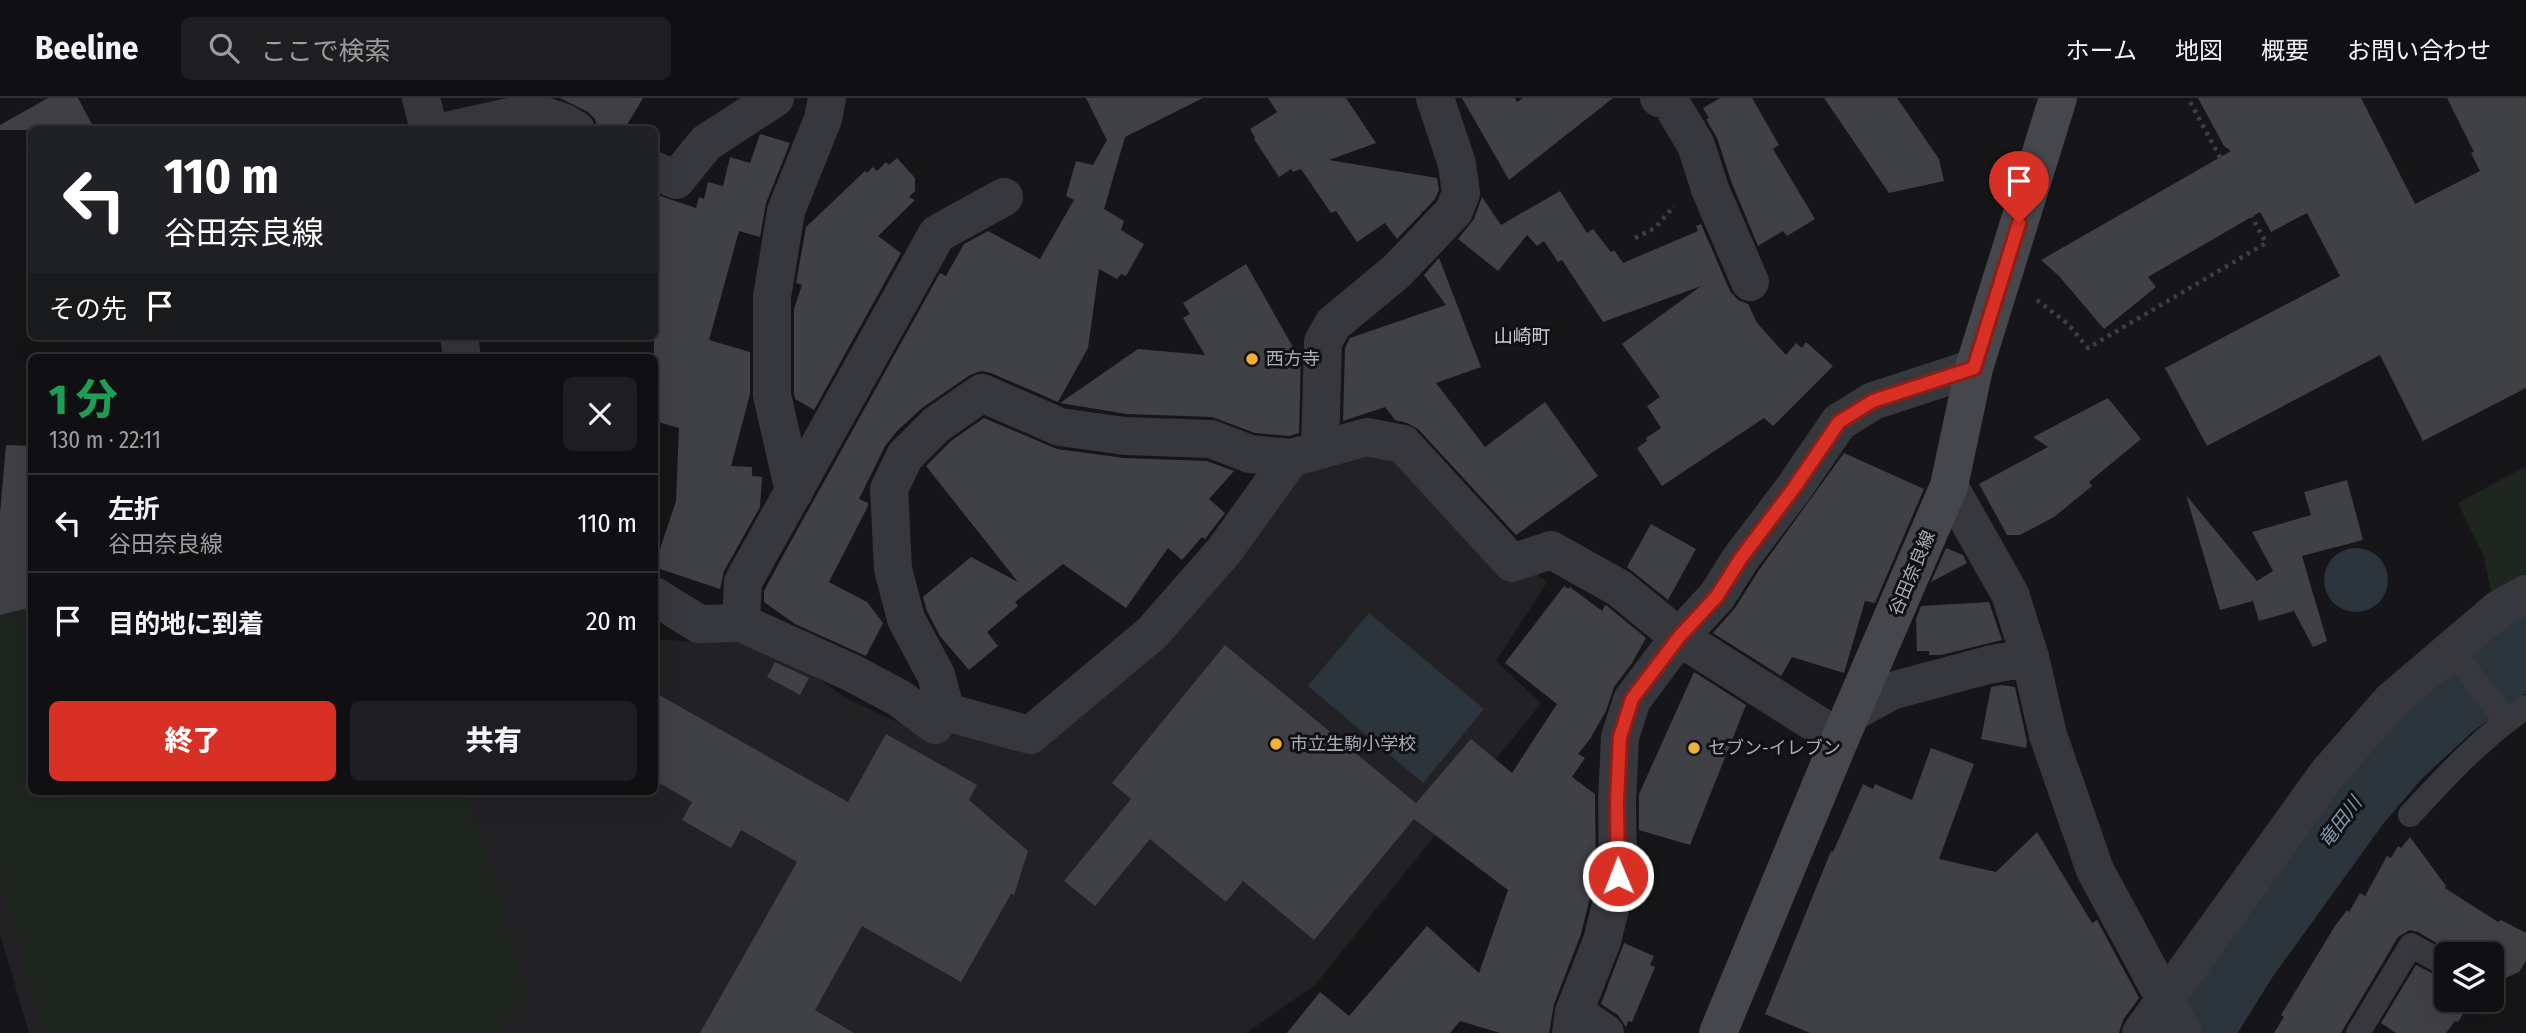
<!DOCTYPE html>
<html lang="ja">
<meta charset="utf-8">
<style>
body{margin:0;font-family:"Fira Sans Condensed","Noto Sans JP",sans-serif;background:#1e1e20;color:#f1f3f6;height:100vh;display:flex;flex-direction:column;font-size:26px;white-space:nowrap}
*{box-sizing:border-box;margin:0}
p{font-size:23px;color:#9c9d9f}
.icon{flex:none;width:38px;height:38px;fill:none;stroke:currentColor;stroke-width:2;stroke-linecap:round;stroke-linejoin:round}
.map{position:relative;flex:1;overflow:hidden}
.side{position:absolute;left:28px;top:256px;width:630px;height:441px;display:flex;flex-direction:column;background:#101012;border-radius:10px;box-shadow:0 7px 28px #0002,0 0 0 2px #303032}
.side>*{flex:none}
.hud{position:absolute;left:28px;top:28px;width:630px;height:214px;border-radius:10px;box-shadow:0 7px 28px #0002,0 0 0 2px #303032;background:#202124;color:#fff;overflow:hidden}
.controls{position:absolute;left:2434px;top:844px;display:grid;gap:14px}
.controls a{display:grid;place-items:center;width:70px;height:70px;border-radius:10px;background:#101012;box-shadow:0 7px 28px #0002,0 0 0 2px #303032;font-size:35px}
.pin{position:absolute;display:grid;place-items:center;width:60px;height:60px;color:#fff;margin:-72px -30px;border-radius:50% 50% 50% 0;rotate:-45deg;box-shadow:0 0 7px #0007}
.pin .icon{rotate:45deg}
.me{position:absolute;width:77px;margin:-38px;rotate:359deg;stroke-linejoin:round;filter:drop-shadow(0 0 5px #0008)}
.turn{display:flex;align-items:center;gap:24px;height:147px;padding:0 21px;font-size:32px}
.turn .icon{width:91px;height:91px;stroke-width:2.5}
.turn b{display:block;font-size:49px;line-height:60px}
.then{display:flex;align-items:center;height:66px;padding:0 21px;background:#0003;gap:14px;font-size:26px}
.round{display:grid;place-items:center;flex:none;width:74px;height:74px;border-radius:10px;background:#1e1e20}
.overview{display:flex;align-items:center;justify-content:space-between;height:119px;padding:0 21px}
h1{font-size:42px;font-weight:800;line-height:52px;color:#1e9e55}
.action{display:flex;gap:14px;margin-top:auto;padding:14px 21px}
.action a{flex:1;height:80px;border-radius:10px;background:#d93025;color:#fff;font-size:28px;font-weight:800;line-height:80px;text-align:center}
.action a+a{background:#1e1e20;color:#f1f3f6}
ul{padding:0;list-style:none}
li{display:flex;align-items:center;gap:21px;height:98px;padding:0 21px;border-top:2px solid #303032}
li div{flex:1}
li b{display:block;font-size:26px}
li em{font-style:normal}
header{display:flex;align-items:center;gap:42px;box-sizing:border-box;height:98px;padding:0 35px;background:#101012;border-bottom:2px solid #303032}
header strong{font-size:33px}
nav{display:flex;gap:38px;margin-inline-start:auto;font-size:24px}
.search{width:490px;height:63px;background:#1e1e20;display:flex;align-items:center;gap:18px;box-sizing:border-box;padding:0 24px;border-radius:10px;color:#9c9d9f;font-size:26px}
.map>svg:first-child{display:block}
.built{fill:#222225}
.green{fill:#1e261f}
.water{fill:#2c353c}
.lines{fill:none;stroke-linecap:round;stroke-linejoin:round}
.river{stroke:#2c353c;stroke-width:74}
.building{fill:#404145}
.path{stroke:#3d3f44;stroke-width:4.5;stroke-dasharray:3.5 5;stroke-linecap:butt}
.service{stroke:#37383d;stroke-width:24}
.minor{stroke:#37383d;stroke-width:38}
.secondary{stroke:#45474d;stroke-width:38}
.route-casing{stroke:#8d1f18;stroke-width:18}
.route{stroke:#d93025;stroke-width:12}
.poi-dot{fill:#f2b134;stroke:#111113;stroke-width:2.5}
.labels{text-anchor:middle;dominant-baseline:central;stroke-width:6;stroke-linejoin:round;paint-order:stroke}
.poi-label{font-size:18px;fill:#a8adb8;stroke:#111113;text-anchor:start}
.street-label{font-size:18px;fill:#a8adb8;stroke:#111113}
.neighbourhood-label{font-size:19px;fill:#c9ccd4;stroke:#111113}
.water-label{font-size:19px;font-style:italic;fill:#7f9bb3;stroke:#111113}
</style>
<header>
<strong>Beeline</strong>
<div class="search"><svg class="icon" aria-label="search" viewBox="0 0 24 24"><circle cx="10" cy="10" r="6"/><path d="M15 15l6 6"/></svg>ここで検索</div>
<nav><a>ホーム</a><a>地図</a><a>概要</a><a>お問い合わせ</a></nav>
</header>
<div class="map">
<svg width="2526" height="935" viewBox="0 0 2526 935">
<rect width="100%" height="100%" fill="#161618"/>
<path class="built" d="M1396,355L1507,485L1528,470L1547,484L1496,563L1541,605L1315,887L1246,935H29L0,836V487L31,480L32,693H654L655,541L699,544L764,545L848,601L919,634L943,643L963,631L1041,648L1308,363Z"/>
<path class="green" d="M2526,368V480L2492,498L2484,459L2458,405Z
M31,516L32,693H466L528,894L503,935H45L0,778V521L9,518Z"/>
<path class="water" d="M2324 482a32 32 0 1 1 64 0a32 32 0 1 1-64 0Z
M1369,515L1484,611L1423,685L1308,588Z"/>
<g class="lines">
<path class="river" d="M2194,935L2242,858L2354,703L2396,654L2449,605L2526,549"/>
</g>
<path class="building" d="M48,0H78L95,32H0V27Z
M560,0H643L624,32H598L595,21L588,14Z
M1086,0H1203L1125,39L1104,111L1124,123L1121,132L1144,146L1126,178L1121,176L1117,181L1099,171L1088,250L1058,304L991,275L981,273L970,277L922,310L897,333L885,348L859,401L868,405V408L829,484L867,504L883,525L866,558L795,526L764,504V493L785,454L940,175L946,178L964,146L988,133L1040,161L1074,102L1066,98L1076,63L1093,67L1107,42Z
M1268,0H1346L1376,45L1329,62L1437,80L1439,92L1435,101L1423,114L1421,112L1422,115L1397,141L1385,125L1357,144L1336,113L1331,115L1301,71L1293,74L1291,71L1279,79L1254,41L1255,40L1250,31L1277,14Z
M1462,0H1515L1517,4L1523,0H1613L1509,82Z
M1720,0H1752L1779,47L1773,51L1815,121L1787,138L1783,133L1758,148L1731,83L1717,40L1706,21L1709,20L1703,10Z
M1824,0H1897L1939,61L1944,83L1889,95Z
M2198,0H2361L2415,106L2480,73L2471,55L2474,54L2447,0H2526V290L2423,343L2380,257L2207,348L2165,270L2340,178L2307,115L2271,134L2260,114L2148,179L2156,189L2104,231L2059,178L2041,162L2231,53L2224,48Z
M760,36L790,45L766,105L760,139L739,133L709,242L750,254V296L731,368L752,369V378L762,379L760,409L724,473L720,491L654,469L676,403L679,330L654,323V96L696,110L699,99L704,101L708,84L723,88L730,59L750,65Z
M897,60L915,80V93L909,99L915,102L878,138L901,155L814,312L795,301L794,295V211L802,187L796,185L806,129L865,73L867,75L873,69L877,73L886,64L889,67Z
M1560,93L1587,135L1593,131L1611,154L1614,152L1623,165L1698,133L1696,128L1701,126L1730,193L1738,202L1748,206L1757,225L1786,257L1796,245L1802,250L1806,244L1833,268L1773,328L1764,320L1662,388L1637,350L1647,343L1646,340L1661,330L1647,308L1660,299L1622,246L1701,188L1603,224L1562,162L1558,164L1544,143L1537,148L1527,137L1498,173L1458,141L1474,121L1482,99L1501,127Z
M1439,160L1481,269L1436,285L1485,349L1545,304L1598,378L1516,437L1418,331L1407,325L1395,322L1385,309L1343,323L1345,250L1350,240L1446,207L1424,177Z
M1246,166L1298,258L1301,256L1299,335L1289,338L1255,335L1212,319L1127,316L1060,305L1138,251L1205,257L1183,220L1190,216L1183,205Z
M2108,300L2141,341L2089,384L2092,388L2054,419L2020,437H2007L1979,386L2048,349L2033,339Z
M984,320L1057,351L1124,360L1207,363L1234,373L1209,401L1225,415L1205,441L1202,439L1182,462L1168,450L1126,510L1063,466L1015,504L1018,508L987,534L998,548L969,572L940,538L927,513L923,499L971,459L1018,484L926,368L951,343Z
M6,347L32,348V509L0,517V416Z
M1844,355L1924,391L1875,505L1865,503L1844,575L1792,559L1781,578L1713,535L1735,510L1759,472Z
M2347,382L2363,442L2302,458L2327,543L2313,549L2294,513L2259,523L2253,503L2220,512L2186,397L2257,483L2273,473L2252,434L2311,417L2304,394Z
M1651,426L1696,451L1668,502L1627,469Z
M1946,450L1963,457L1967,465L1931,484Z
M1564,488L1568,491L1570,489L1602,513L1605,507L1607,508L1646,540L1632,565L1614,589L1606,613L1590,641L1578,656L1585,660L1572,679L1595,696L1596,775L1581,836L1554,906L1549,935H1500L1460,923L1450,935H1287L1320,894L1349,918L1427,828L1479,875L1508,792L1414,721L1314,842L1243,783L1226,804L1150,741L1095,808L1064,783L1131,701L1112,685L1225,547L1416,705L1471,641L1512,675L1557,606L1505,565Z
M1989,504L2002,542L1941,557H1929V553H1917L1916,521L1921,508Z
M775,564L809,580L800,597L767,579Z
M1694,574L1746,607L1690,747L1639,732V696Z
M2002,587L2015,589L2027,644L2026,650L1981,641L1991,589Z
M654,594L848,704L886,636L977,687L969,702L1028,753L1014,797L1011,796L961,884L862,828L815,912L854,935H700L797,764L741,732L731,750L682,722L692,704L654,682Z
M1931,650L1974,666L1939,761L1996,774L2037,734L2092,825L2097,822L2139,900L2123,922L2119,935H1810L1765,916L1831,753L1833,754L1863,686L1873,691L1875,686L1912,702Z
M2410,739L2446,788L2445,790L2498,824L2501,822L2526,835V863L2519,874L2492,886V856H2455L2418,834L2410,832L2398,839L2341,935H2274L2284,919L2281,917L2335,828L2347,812L2349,814L2360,795L2365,798L2387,758L2391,760L2398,748L2401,750Z
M1624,845L1654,858L1650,867L1655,869L1632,924L1628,923L1626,929L1618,917L1601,906Z
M2416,867L2446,882V901H2472L2458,924L2455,923L2446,935H2396L2381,925Z"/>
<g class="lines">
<path class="path" d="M1635,140L1655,130L1674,108
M2037,202L2068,226L2088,250L2266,145L2188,0"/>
<path class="service" d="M2451,551L2506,623
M2410,717C2446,678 2482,639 2526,609
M2358,935L2411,847L2446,867"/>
<path class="minor" d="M421,0L429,32
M1659,0L1669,2L1696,47L1710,91L1750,184
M450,32L532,14L563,24L576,32
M654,72L676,82L706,45L775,0
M459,238L462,259
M1320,351L1323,244L1333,226L1397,173L1454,113L1461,95L1457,66L1435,0
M1949,388L2010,496L2030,559L2048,637L2095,772L2183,935
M794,394L772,297V199L786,113L823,21L827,0
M654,498L699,526L741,525L852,575L899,600L935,627L946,614L1030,637L1152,535L1224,453L1291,360
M741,525L743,484L937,136L1004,99
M946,614L936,577L906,521L893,471L889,391L905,358L937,326L982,295L1060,329L1125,338L1211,341L1250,356L1291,360L1367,339L1403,346L1512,465L1551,452L1619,490L1679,539L1840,641
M1851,615L1891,593L1988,567L2030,559
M1574,914L1605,935
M1571,935L1574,914L1602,843L1618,778L1617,703L1620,639L1632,602L1679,539L1717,498L1741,460L1794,390L1839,324L1873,303L1974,270
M2141,935L2328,675L2391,603L2499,511L2526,496"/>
<path class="secondary" d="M1718,935L1840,641L1949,388L1974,270L2058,0"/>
</g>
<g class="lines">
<defs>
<path id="route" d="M1618,778L1617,703L1620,639L1632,601L1679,539L1717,498L1741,460L1794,390L1839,324L1873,303L1974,270L2019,125"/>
</defs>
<use href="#route" class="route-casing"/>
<use href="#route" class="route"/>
</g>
<g class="poi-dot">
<circle cx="1252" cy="261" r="7"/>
<circle cx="1276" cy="646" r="7"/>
<circle cx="1694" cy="650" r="7"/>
</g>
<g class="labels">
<g class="poi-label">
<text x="1266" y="261">西方寺</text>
<text x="1290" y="646">市立生駒小学校</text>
<text x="1708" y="650">セブン-イレブン</text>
</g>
<g class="street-label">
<text transform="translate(1912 475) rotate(-67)">谷田奈良線</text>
</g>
<g class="neighbourhood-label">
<text x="1522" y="238">山崎町</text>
</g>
<g class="water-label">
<text transform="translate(2340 724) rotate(-53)">竜田川</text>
</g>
</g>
</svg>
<div class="controls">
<a><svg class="icon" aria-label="layers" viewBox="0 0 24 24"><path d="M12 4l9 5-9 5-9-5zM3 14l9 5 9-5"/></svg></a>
</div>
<div class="pin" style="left:2019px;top:125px;background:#d93025"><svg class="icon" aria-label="arrive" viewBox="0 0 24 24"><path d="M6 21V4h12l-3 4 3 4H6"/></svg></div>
<svg class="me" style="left:1618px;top:778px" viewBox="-20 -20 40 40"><circle r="17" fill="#d93025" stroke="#fff" stroke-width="3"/><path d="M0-11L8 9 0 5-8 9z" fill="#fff"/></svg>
<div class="hud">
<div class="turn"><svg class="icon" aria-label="left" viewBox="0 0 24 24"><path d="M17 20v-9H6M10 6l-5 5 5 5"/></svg><div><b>110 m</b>谷田奈良線</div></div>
<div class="then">その先<svg class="icon" aria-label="arrive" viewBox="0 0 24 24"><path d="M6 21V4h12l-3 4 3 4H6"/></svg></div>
</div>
<section class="side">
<div class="overview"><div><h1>1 分</h1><p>130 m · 22:11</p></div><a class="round"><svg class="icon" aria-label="close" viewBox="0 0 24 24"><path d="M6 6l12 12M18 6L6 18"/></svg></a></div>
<ul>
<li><svg class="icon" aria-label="left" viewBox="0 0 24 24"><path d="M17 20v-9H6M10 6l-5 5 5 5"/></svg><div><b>左折</b><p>谷田奈良線</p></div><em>110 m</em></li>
<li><svg class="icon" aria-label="arrive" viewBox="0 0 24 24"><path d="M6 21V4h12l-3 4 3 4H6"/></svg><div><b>目的地に到着</b></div><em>20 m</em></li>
</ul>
<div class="action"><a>終了</a><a>共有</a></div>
</section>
</div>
